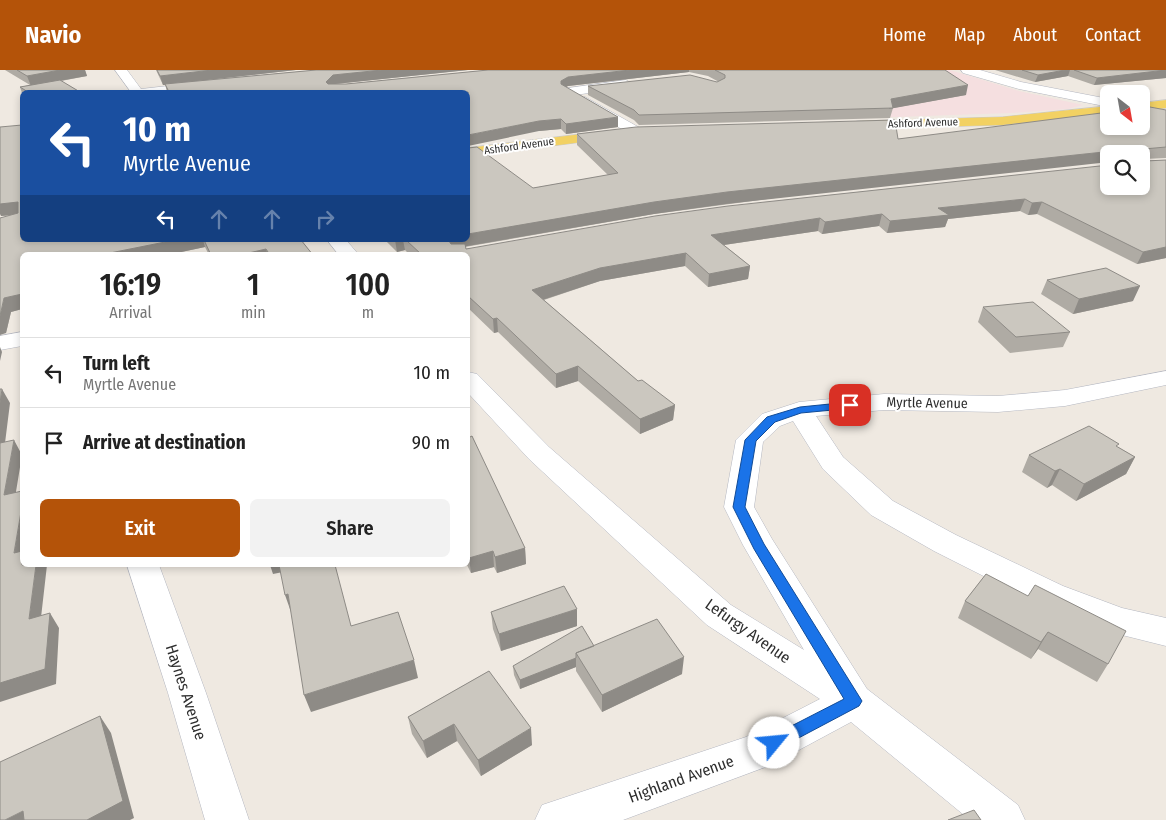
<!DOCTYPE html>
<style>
body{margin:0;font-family:"Fira Sans Condensed",sans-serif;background:#f2f2f2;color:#222;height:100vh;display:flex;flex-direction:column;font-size:19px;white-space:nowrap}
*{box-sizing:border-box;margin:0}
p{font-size:16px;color:#767676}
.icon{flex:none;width:28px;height:28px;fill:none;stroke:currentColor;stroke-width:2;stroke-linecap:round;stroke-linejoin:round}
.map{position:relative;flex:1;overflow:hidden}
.drawer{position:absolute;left:20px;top:182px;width:450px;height:315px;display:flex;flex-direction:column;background:#fff;border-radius:8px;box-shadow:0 2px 8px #0003}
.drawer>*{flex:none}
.banner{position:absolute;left:20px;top:20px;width:450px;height:152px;border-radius:8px;box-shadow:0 2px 8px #0003;background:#1a4fa0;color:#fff;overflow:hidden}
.needle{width:32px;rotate:149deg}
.buttons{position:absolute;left:1100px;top:15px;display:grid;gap:10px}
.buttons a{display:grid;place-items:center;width:50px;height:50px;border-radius:8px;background:#fff;box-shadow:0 2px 8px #0003;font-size:25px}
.pin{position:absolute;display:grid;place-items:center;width:42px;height:42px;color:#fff;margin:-21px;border-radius:10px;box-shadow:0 2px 8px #0006}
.me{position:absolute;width:55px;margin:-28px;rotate:62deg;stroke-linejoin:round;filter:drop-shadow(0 0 4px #0008)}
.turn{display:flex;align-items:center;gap:18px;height:105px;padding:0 20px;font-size:22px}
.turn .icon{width:65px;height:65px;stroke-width:2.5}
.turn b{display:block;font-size:35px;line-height:42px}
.lanes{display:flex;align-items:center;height:48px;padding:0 20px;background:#0003;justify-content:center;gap:25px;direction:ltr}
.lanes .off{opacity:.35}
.eta{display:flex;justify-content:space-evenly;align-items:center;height:85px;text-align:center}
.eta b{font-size:30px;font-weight:600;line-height:35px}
.button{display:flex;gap:10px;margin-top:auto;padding:10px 20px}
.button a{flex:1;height:58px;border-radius:8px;background:#b45309;color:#fff;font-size:20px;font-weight:600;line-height:58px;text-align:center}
.button a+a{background:#f2f2f2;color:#222}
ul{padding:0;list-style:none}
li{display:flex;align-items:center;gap:15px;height:70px;padding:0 20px;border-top:1px solid #e0e0e0}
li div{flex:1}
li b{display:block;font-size:19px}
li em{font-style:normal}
header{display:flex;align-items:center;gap:30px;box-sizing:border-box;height:70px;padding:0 25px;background:#b45309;color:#fff}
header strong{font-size:24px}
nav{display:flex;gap:28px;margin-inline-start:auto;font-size:18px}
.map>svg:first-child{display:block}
.medical{fill:#f5dfe0}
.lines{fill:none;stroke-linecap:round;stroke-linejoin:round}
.minor-casing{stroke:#b4b7c1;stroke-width:1}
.major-casing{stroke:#c9c9c9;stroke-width:1}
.minor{fill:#fff;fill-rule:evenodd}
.major{fill:#f2d163;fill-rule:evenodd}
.wall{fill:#afaba4;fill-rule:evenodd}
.shaded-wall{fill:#8e8b86}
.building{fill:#cbc7bf;stroke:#8e8b86}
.route{fill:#1a73e8;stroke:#114b97}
.labels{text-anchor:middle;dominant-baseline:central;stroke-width:4;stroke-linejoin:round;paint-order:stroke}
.far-street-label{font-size:11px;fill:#2e2e2e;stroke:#fff}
.street-label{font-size:14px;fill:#2e2e2e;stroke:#fff}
.near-street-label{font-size:16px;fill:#2e2e2e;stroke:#fff}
</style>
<header>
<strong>Navio</strong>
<nav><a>Home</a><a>Map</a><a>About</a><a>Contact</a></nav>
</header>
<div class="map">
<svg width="1166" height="750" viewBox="0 0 1166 750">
<rect width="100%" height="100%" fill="#efe9e1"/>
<path class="medical" d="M728,0H950L1019,21L1083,35L1068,39L1011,43L839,49Z"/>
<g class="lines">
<defs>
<path id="minor" d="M115,0H127L141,19L203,12L209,16C201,25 145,22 131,22Z
M961,0H980L1021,12L1109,29V37L1019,19L963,3Z
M626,10L632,14L630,17L568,26L562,22L568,18Z
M585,27L640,58L642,61L640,64H630L580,34L578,31Z
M327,170H346L359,185H339Z
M22,262V276L0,280V266Z
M1166,301V315L1065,336L998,342L884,340L816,346L843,387L893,431L956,465L1063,516L1122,538L1166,548V576L1106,561L1039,534L934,481L871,445L823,399L793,351L780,356L763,372L754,437L772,469L867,619L1018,735L1025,750H970L851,652L771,695L623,750H535L542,735L746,667L820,629L707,555L529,389L468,323V302L477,304L549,377L731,535L804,580L743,475L724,437L736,370L762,344L799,332L884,324L998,326L1065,320Z
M127,495H159L206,623L249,750H205L168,623Z"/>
<path id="major" d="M1166,30V38L1141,41V33Z
M1109,36V44L1002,55L858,59L853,58L851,55L853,52L858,51L1002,47Z
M615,60L620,61L622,64L620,67L468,87V78Z"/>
</defs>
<use href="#minor" class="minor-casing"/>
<use href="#major" class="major-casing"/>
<use href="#minor" class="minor"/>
<use href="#major" class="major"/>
</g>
<path class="wall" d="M5,0H85L87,6L61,11L80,22L22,23L20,17L30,15Z
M156,0H296L163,15Z
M316,0H468L335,14H346L488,0H945L966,25L893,38L890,48L639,55L634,50L588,25V16L717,12H719L708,6L689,2L568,16L566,17L618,57L566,64L561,59L539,61L468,22H167L165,14Z
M995,0H1166V8L1094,15L1068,6L1035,12Z
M1166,40V88L1144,89L1145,91L1166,90V188L1137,194L1037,144L1028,145L1020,141L948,149L945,157L887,163L879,156L822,164L818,161L724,175L750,196L748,209L708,217L685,196L600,211L544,230L638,311L675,335L673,350L640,364L578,311L556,318L498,262L494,263L468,238V185H410L405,180L397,182L385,170H468L533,118L608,105L577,75V64L898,69ZM1109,84H1141L1109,116L466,179L465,177L654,144Z
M22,55V170H301L313,185H209L205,177L167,185H22V239L11,242L6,263L10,145L1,146Z
M1047,210L1133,231L1073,244L1041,224Z
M983,237L1070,262L1063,277L1010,283L978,252Z
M468,368L525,478L526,494L497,503L494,497L471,503L467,495Z
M1118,377L1135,387L1126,404L1076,431L1052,415L1047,418L1022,402L1029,385Z
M986,504L1108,594L1097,612L1038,579L1031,589L958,548L965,531Z
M491,542L577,556L501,581L493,559Z
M594,576L682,604L602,642L576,601V597L520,619L514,605L513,596Z
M489,601L532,675L481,706L457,671L427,688L412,664L408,647Z"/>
<path class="shaded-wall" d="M60,0H85L87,6L31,16L27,6Z
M212,0H296L163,15L160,6Z
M382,0H468L335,14L327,21L326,12L333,5Z
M630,0H689V2L568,16L561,20V11L568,7Z
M1065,0H1070L1068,6L1035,12L1038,5Z
M1166,0V8L1094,15L1097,8Z
M968,15L966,25L889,39L891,29Z
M618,47V57L566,64V54Z
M561,49V59L539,61L468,76V65L539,51Z
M1113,81L1112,84H1109V92L726,134L654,144L462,177L450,184L449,171L450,170H468V164L654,132L727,122Z
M0,129L18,132L22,144L1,146L0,144Z
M1025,129L1020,141L948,149L945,157L887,163L890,151L938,138Z
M1042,132L1037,144L1028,145L1032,133Z
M882,144L879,156L822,164L825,152Z
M820,148L818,161L710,177L711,165Z
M175,170H203L205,177L167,185H100Z
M395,170H403L405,180L397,182Z
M1166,177V188L1137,194L1143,182Z
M266,179L268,185H240Z
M686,183L685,196L600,211L533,233L532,220L600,198Z
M750,196L748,209L708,217L709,204Z
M1140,216L1133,231L1073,244L1079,229Z
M22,224V239L11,242L6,263L0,265V246L4,228Z
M497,248L498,262L494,263L493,249Z
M0,277L2,282L0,291Z
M578,296V311L556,318V304Z
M2,319L10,333L3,389L0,383V333Z
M675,335L673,350L640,364V349Z
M14,370L22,385L13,440L4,425Z
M1135,387L1126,404L1076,431L1084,414Z
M1060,399L1052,415L1047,418L1055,401Z
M22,436V495L14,483Z
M525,478L526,494L497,503L495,487Z
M493,481L494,497L471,503L469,488Z
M36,495H47L39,565L29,549Z
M270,495H281L283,502L273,504Z
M288,524L291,542L285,525Z
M577,539V556L501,581L499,564Z
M50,543L59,558L56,614L0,632V613Z
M1048,562L1038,579L1031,589L1041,572Z
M684,587L682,604L602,642V625Z
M576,588V597L520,619V610Z
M414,590L418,608L311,642L304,625Z
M100,646L111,663L134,748L130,750H87Z
M454,654L457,671L427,688L423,671Z
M531,658L532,675L481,706L478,690Z
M23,741L30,750H5Z"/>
<path class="building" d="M17,0H60L27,6Z
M157,0H212L160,6Z
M316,0H382L333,5L326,12L328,14H346L488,0H630L568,7L561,11V14L618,47L566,54L561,49L539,51L468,65V22H169L165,14Z
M715,0H945L968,15L891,29L893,38L639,45L634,40L588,16L690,5L717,12L725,8V5Z
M1022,0H1065L1038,5Z
M1074,0H1166L1097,8Z
M60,10L80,22H28L20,17Z
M1150,37L1166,40V77L1144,79L1145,91L1166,90V177L1143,182L1042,132L1032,133L1025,129L938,138L949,145L890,151L882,144L825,152L820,148L711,165L750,196L709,204L686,183L600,198L532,220L638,311L642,310L675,335L640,349L578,296L556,304L497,248L493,249L468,226V185H422L406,170H450L449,171L451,174H465L466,179L655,146L728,136L1109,95V116H1141V84H1115L1113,81L727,122L654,132L468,164V78L477,77L533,118L618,103L577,64L636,57L895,50L898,69L1109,42V56H1141V38Z
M22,55V170H175L100,185H22V224L4,228L0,246V148L18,143V132L0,134V57Z
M204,170H301L313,185H270L266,179L240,185H211Z
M1106,198L1140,216L1079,229L1047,210Z
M1033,232L1070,262L1016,267L983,237Z
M0,319H2L0,333Z
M1089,356L1119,374L1116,376L1135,387L1084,414L1060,399L1055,401L1029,385Z
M472,366L525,478L495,487L493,481L469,488L468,485V368Z
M14,370L4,425L22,421V436L14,483L22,481V495H36L29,549L50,543L45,599L0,613V373Z
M279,495H335L351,556L398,542L414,590L304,625L288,524L285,525Z
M986,504L1028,526L1035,515L1126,561L1108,594L1048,562L1041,572L965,531Z
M564,516L577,539L499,564L491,542Z
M657,549L684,587L602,625L576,583Z
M582,556L594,576L576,583V588L520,610L513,596Z
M489,601L531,658L478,690L454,654L423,671L408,647Z
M100,646L123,731L87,750H24L23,741L5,750H0V692Z
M974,740L981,750H948Z"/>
<path class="route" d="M850,332L854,333L855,335L854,338L801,343L775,352L756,371L745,437L764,474L862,631L859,636L774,681L768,679L766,673L768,668L844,629L754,479L733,437L745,370L767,347L800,337Z"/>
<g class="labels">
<g class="far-street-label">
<text transform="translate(923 53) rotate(-2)">Ashford Avenue</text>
<text transform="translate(519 76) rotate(-8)">Ashford Avenue</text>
</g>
<g class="street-label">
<text transform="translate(927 333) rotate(1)">Myrtle Avenue</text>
</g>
<g class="near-street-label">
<text transform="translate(748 561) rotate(35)">Lefurgy Avenue</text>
<text transform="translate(186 622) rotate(72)">Haynes Avenue</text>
<text transform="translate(681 709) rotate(-20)">Highland Avenue</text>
</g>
</g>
</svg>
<div class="buttons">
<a><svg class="needle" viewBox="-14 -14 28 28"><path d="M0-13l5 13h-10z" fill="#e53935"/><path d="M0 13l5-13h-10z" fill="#767676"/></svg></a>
<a><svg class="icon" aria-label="search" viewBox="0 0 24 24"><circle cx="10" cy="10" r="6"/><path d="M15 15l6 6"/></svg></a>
</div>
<div class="pin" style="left:850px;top:335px;background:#d93025"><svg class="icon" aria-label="arrive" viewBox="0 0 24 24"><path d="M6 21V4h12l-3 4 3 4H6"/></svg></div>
<svg class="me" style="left:774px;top:673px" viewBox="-20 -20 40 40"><circle r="19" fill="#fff"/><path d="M0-13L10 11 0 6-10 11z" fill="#1a73e8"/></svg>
<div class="banner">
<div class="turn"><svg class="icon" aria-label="left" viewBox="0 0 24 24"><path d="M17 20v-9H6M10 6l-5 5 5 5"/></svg><div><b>10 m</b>Myrtle Avenue</div></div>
<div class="lanes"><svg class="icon" aria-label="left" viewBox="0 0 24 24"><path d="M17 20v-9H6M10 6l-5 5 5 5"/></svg><svg class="icon off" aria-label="ahead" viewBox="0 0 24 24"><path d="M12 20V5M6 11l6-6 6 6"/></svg><svg class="icon off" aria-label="ahead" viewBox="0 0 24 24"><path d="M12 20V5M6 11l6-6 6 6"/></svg><svg class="icon off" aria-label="right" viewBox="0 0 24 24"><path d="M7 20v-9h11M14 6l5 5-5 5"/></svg></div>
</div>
<section class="drawer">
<div class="eta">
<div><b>16:19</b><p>Arrival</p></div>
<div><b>1</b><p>min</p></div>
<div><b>100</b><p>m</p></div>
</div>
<ul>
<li><svg class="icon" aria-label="left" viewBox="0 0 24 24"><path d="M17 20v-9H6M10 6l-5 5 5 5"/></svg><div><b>Turn left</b><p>Myrtle Avenue</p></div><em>10 m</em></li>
<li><svg class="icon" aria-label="arrive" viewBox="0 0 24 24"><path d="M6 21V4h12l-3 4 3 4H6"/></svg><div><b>Arrive at destination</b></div><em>90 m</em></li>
</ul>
<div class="button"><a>Exit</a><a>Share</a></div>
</section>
</div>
